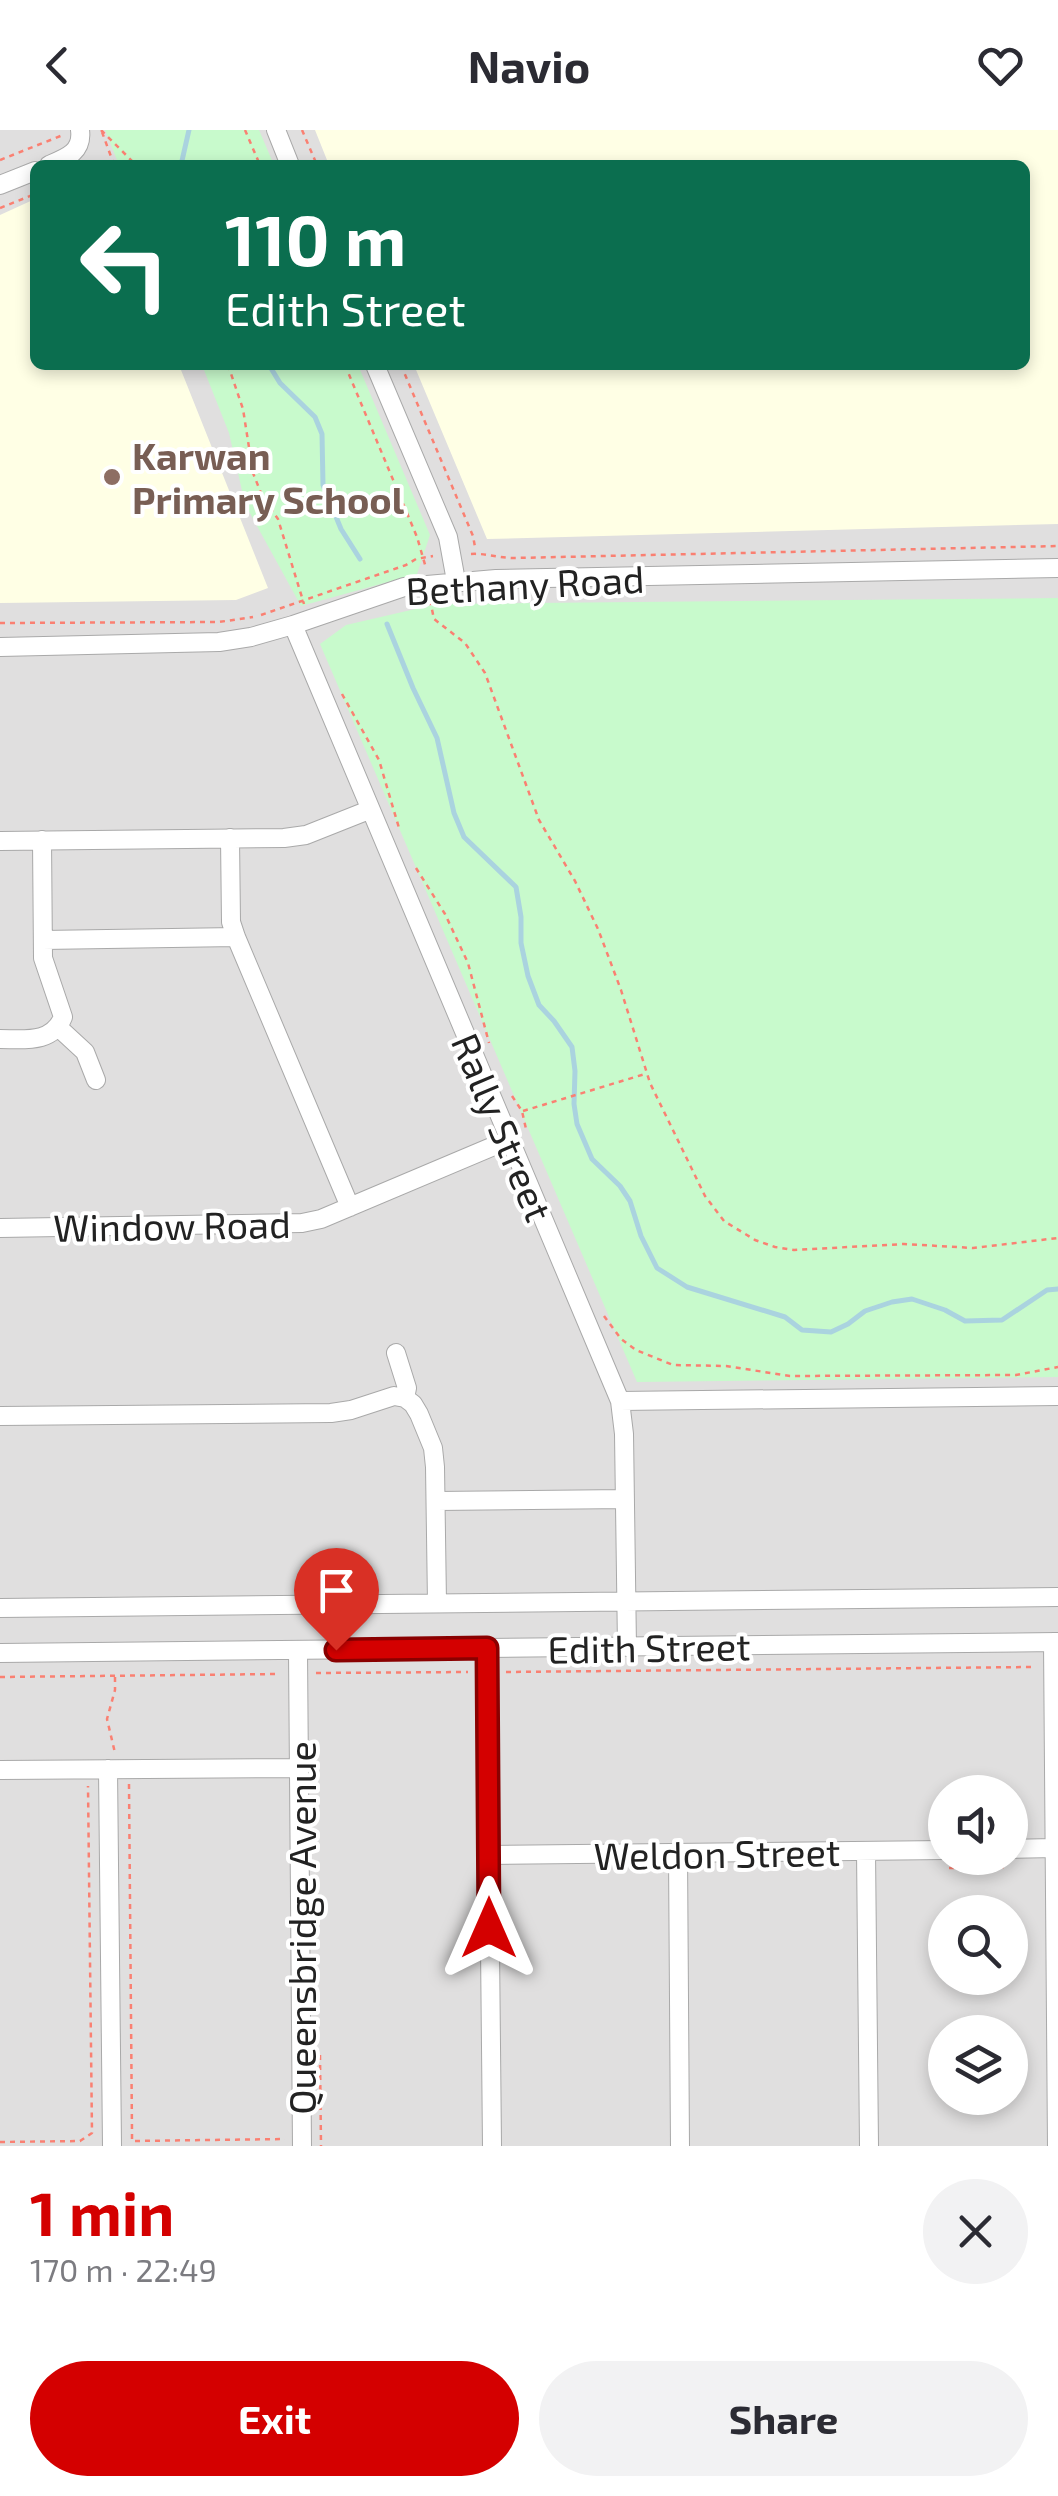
<!DOCTYPE html>
<meta charset="utf-8">
<style>
body{margin:0;font-family:"Exo 2",sans-serif;background:#f2f2f3;color:#2b2b33;height:100vh;display:flex;flex-direction:column;font-size:38px;white-space:nowrap}
*{box-sizing:border-box;margin:0}
p{font-size:32px;color:#7c7c81}
.icon{flex:none;width:55px;height:55px;fill:none;stroke:currentColor;stroke-width:2;stroke-linecap:round;stroke-linejoin:round}
.map{position:relative;height:2016px;overflow:hidden}
.sheet{display:flex;flex-direction:column;background:#fff;flex:1}
.sheet>*{flex:none}
.guide{position:absolute;left:30px;top:30px;width:1000px;height:210px;border-radius:15px;box-shadow:0 5px 15px #0003;background:#0b6e4f;color:#fff;overflow:hidden}
.controls{position:absolute;left:928px;top:1645px;display:grid;gap:20px}
.controls a{display:grid;place-items:center;width:100px;height:100px;border-radius:50%;background:#fff;box-shadow:0 5px 15px #0003;font-size:50px}
.pin{position:absolute;display:grid;place-items:center;width:85px;height:85px;color:#fff;margin:-102px -42px;border-radius:50% 50% 50% 0;rotate:-45deg;box-shadow:0 0 10px #0007}
.pin .icon{rotate:45deg}
.me{position:absolute;width:110px;margin:-55px;rotate:0deg;stroke-linejoin:round;filter:drop-shadow(0 0 8px #0008)}
.turn{display:flex;align-items:center;gap:35px;height:210px;padding:0 30px;font-size:45px}
.turn .icon{width:130px;height:130px;stroke-width:2.5}
.turn b{display:block;font-size:70px;line-height:85px}
.round{display:grid;place-items:center;flex:none;width:105px;height:105px;border-radius:52px;background:#f2f2f3}
.headline{display:flex;align-items:center;justify-content:space-between;height:170px;padding:0 30px}
h1{font-size:60px;font-weight:700;line-height:75px;color:#d40000}
.primary-button{display:flex;gap:20px;margin-top:auto;padding:20px 30px}
.primary-button a{flex:1;height:115px;border-radius:60px;background:#d40000;color:#fff;font-size:40px;font-weight:700;line-height:115px;text-align:center}
.primary-button a+a{background:#f2f2f3;color:#2b2b33}
header{display:flex;justify-content:space-between;align-items:center;height:130px;padding:0 30px;background:#fff;font-size:45px;font-weight:700}
.map>svg:first-child{display:block}
.residential{fill:#e0dfdf;fill-rule:evenodd}
.education{fill:#ffffe5}
.park{fill:#c8facc}
.lines{fill:none;stroke-linecap:round;stroke-linejoin:round}
.stream{stroke:#aad3df;stroke-width:5}
.minor-casing{stroke:#a9a9a9;stroke-width:20}
.path{stroke:#fa8072;stroke-width:2.5;stroke-dasharray:5 5;stroke-linecap:butt}
.minor{stroke:#fff;stroke-width:18}
.route-casing{stroke:#8a0000;stroke-width:25}
.route{stroke:#d40000;stroke-width:18}
.education-dot{fill:#8d6e63;stroke:#fff;stroke-width:4}
.labels{text-anchor:middle;dominant-baseline:central;stroke-width:8;stroke-linejoin:round;paint-order:stroke}
.education-label{font-size:38px;font-weight:bold;fill:#785e54;stroke:#fff;text-anchor:start}
.street-label{font-size:38px;fill:#222;stroke:#fff}
</style>
<header><svg class="icon" aria-label="back" viewBox="0 0 24 24"><path d="M15 5l-7 7 7 7"/></svg>Navio<svg class="icon" aria-label="heart" viewBox="0 0 24 24"><path d="M12 20l-8-8c-3-5 5-10 8-4 3-6 11-1 8 4z"/></svg></header>
<div class="map">
<svg width="1058" height="2016" viewBox="0 0 1058 2016">
<rect width="100%" height="100%" fill="#f2efe9"/>
<path class="residential" d="M0,0H1058V2016H0ZM35,35H1025V235H35ZM945,1662H1010V1728H945ZM945,1782H1010V1848H945ZM945,1902H1010V1968H945Z"/>
<path class="education" d="M315,0H1058V394L487,409L414,235H1025V35H329Z
M35,69V235H179L268,458L236,470L0,473V85Z"/>
<path class="park" d="M105,0H259L274,35H119Z
M202,235H358L430,405L417,444L301,476L245,374L229,303Z
M1058,468V1247L637,1252L320,514L346,495L437,474Z"/>
<g class="lines">
<path class="stream" d="M181,35L189,0
M269,235L280,253L315,287L322,304L323,355L341,399L360,429
M387,494L413,558L437,608L454,683L464,707L516,757L521,787V813L528,846L539,875L554,891L572,917L575,941L574,974L577,994L592,1029L620,1056L630,1071L641,1106L657,1138L687,1157L785,1187L802,1200L831,1202L848,1194L865,1181L892,1172L912,1169L945,1180L965,1191L1002,1190L1047,1160L1058,1159"/>
<defs>
<path id="minor" d="M276,0L290,35
M49,35C66,28 83,22 80,0
M0,55L35,41
M375,235L448,407L456,451
M293,495L620,1271L624,1304L627,1517
M0,517L219,512L251,507L293,495L404,457L496,449L1058,438
M230,708L231,792L236,807L350,1077
M0,711L284,708L306,705L369,680
M43,810L236,807
M59,898L85,922L96,950
M0,909C24,909 52,914 63,887L43,828L42,710
M0,1098L302,1093L321,1089L508,1010
M396,1223L407,1258L405,1268
M620,1271L1058,1266
M0,1286L331,1283L351,1280L394,1266L405,1268L413,1274L419,1284L433,1318L435,1337L437,1473
M436,1371L625,1369
M0,1478L1058,1467
M1053,1512L1057,2016
M487,1518L492,2016
M298,1521L302,2016
M0,1523L1058,1512
M108,1639L112,2016
M0,1640L299,1638
M1010,1719L1055,1718
M866,1721L869,2016
M678,1723L680,2016
M488,1725L945,1720"/>
</defs>
<use href="#minor" class="minor-casing"/>
<path class="path" d="M101,0L136,35
M245,0L260,35
M302,0L317,35
M102,2L113,32L104,35
M0,30L63,5
M0,78L35,64
M228,235L243,279L253,343L263,368L278,389L304,474
M345,235L417,407L426,438
M401,235L473,406L475,417
M471,424C486,423 499,428 514,428L1058,416
M430,470L434,489L465,513L485,543L539,690L575,751L598,799L621,860L650,953L705,1066L724,1091L755,1110L775,1117L794,1120L904,1114L973,1118L1058,1108
M261,485L406,435L416,429L433,426
M0,493L219,492L253,487
M342,564L379,630L399,698
M416,738L445,784L468,833L489,913
M512,966L522,981L526,999
M523,981L645,944
M604,1186L621,1209L636,1220L673,1235L726,1236L790,1246L1016,1245L1058,1237
M506,1542L1033,1537
M316,1543L468,1542
M0,1547L278,1544
M115,1547V1560L107,1589L115,1623
M129,1654L132,2003
M949,1738L1006,1737
M320,1925L321,2016
M132,2004V2011L285,2009
M0,2012L80,2011L92,2003L88,1656"/>
<use href="#minor" class="minor"/>
</g>
<g class="lines">
<defs>
<path id="route" d="M336,1520L487,1518L489,1798"/>
</defs>
<use href="#route" class="route-casing"/>
<use href="#route" class="route"/>
</g>
<circle class="education-dot" cx="112" cy="347" r="10"/>
<g class="labels">
<g class="education-label">
<text x="132" y="325">Karwan<tspan x="132" dy="44">Primary School</tspan></text>
</g>
<g class="street-label">
<text transform="translate(525 454) rotate(-3)">Bethany Road</text>
<text transform="translate(503 997) rotate(67)">Rally Street</text>
<text transform="translate(172 1095) rotate(-1)">Window Road</text>
<text transform="translate(649 1517) rotate(-1)">Edith Street</text>
<text transform="translate(717 1723) rotate(-1)">Weldon Street</text>
<text transform="translate(301 1798) rotate(-90)">Queensbridge Avenue</text>
</g>
</g>
</svg>
<div class="controls">
<a><svg class="icon" aria-label="sound" viewBox="0 0 24 24"><path d="M4 9h4l5-4v14l-5-4H4zM17 9q2 3 0 6"/></svg></a>
<a><svg class="icon" aria-label="search" viewBox="0 0 24 24"><circle cx="10" cy="10" r="6"/><path d="M15 15l6 6"/></svg></a>
<a><svg class="icon" aria-label="layers" viewBox="0 0 24 24"><path d="M12 4l9 5-9 5-9-5zM3 14l9 5 9-5"/></svg></a>
</div>
<div class="pin" style="left:336px;top:1520px;background:#d93025"><svg class="icon" aria-label="arrive" viewBox="0 0 24 24"><path d="M6 21V4h12l-3 4 3 4H6"/></svg></div>
<svg class="me" style="left:489px;top:1798px" viewBox="-20 -20 40 40"><path d="M0-17L14 15 0 8-14 15z" fill="#d40000" stroke="#fff" stroke-width="4"/></svg>
<div class="guide">
<div class="turn"><svg class="icon" aria-label="left" viewBox="0 0 24 24"><path d="M17 20v-9H6M10 6l-5 5 5 5"/></svg><div><b>110 m</b>Edith Street</div></div>
</div>
</div>
<section class="sheet">
<div class="headline"><div><h1>1 min</h1><p>170 m · 22:49</p></div><a class="round"><svg class="icon" aria-label="close" viewBox="0 0 24 24"><path d="M6 6l12 12M18 6L6 18"/></svg></a></div>
<div class="primary-button"><a>Exit</a><a>Share</a></div>
</section>
